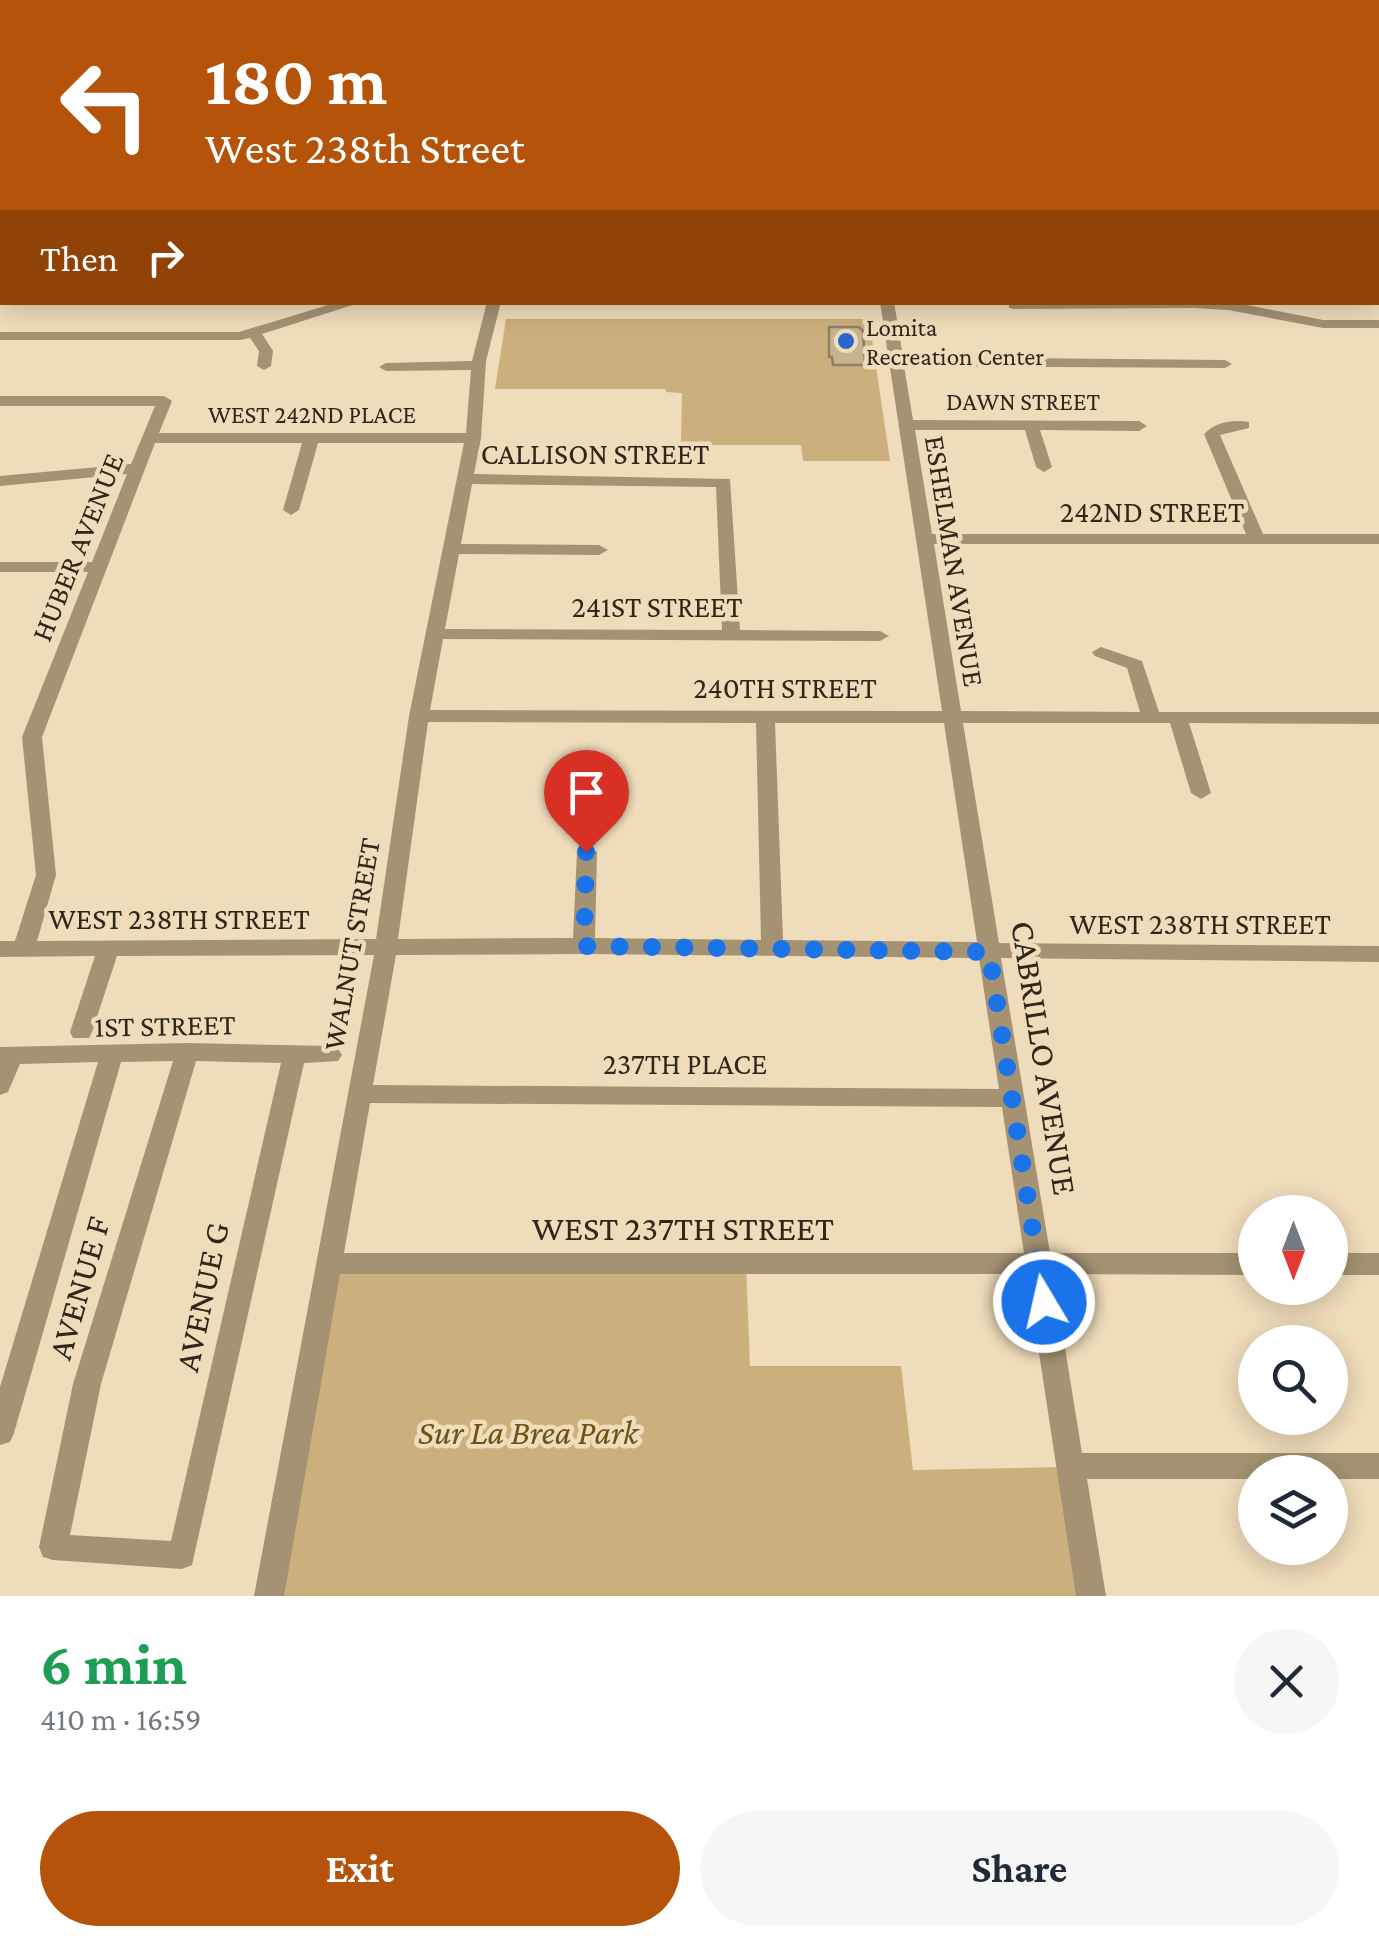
<!DOCTYPE html>
<meta charset="utf-8">
<style>
body{margin:0;font-family:"Crimson Pro",serif;background:#f6f6f7;color:#1f2937;height:100vh;display:flex;flex-direction:column;font-size:38px;white-space:nowrap}
*{box-sizing:border-box;margin:0}
p{font-size:32px;color:#747a83}
.icon{flex:none;width:55px;height:55px;fill:none;stroke:currentColor;stroke-width:2;stroke-linecap:round;stroke-linejoin:round}
.map{position:relative;height:1596px;overflow:hidden}
.panel{display:flex;flex-direction:column;background:#fff;flex:1}
.panel>*{flex:none}
.banner{position:absolute;left:0px;top:0px;width:1380px;height:305px;box-shadow:0 5px 25px #0003;background:#b45309;color:#fff;overflow:hidden}
.needle{width:65px;rotate:180deg}
.fabs{position:absolute;left:1238px;top:1195px;display:grid;gap:20px}
.fabs a{display:grid;place-items:center;width:110px;height:110px;border-radius:50%;background:#fff;box-shadow:0 5px 25px #0003;font-size:50px}
.pin{position:absolute;display:grid;place-items:center;width:85px;height:85px;color:#fff;margin:-102px -42px;border-radius:50% 50% 50% 0;rotate:-45deg;box-shadow:0 0 10px #0007}
.pin .icon{rotate:45deg}
.me{position:absolute;width:110px;margin:-55px;rotate:351deg;stroke-linejoin:round;filter:drop-shadow(0 0 8px #0008)}
.turn{display:flex;align-items:center;gap:35px;height:210px;padding:0 40px;font-size:45px}
.turn .icon{width:130px;height:130px;stroke-width:2.5}
.turn b{display:block;font-size:70px;line-height:85px}
.then{display:flex;align-items:center;height:95px;padding:0 40px;background:#0003;gap:20px;font-size:38px}
.round{display:grid;place-items:center;flex:none;width:105px;height:105px;border-radius:52px;background:#f6f6f7}
.head{display:flex;align-items:center;justify-content:space-between;height:170px;padding:0 40px}
h1{font-size:60px;font-weight:700;line-height:75px;color:#1e9e55}
.button{display:flex;gap:20px;margin-top:auto;padding:20px 40px}
.button a{flex:1;height:115px;border-radius:60px;background:#b45309;color:#fff;font-size:40px;font-weight:700;line-height:115px;text-align:center}
.button a+a{background:#f6f6f7;color:#1f2937}
.map>svg:first-child{display:block}
.green{fill:#cbaf7c}
.building{fill:#c5b392;stroke:#918060;stroke-width:2.5}
.lines{fill:none;stroke-linecap:round;stroke-linejoin:round}
.minor{fill:#a49272;fill-rule:evenodd}
.major{fill:#715105;fill-rule:evenodd}
.route{stroke:#1a73e8;stroke-width:18;stroke-dasharray:0 32.4}
.poi-dot{fill:#2c64d2;stroke:#efdcba;stroke-width:4}
.labels{text-anchor:middle;dominant-baseline:central;stroke-width:9;stroke-linejoin:round;paint-order:stroke}
.far-poi-label{font-size:25px;fill:#2e271a;stroke:#efdcba;text-anchor:start}
.far-street-label{font-size:25px;fill:#2e271a;stroke:#efdcba}
.street-label{font-size:30px;fill:#2e271a;stroke:#efdcba}
.near-street-label{font-size:35px;fill:#2e271a;stroke:#efdcba}
.near-park-label{font-size:35px;font-style:italic;fill:#6d5115;stroke:#efdcba}
</style>
<div class="map">
<svg width="1379" height="1596" viewBox="0 0 1379 1596">
<rect width="100%" height="100%" fill="#efdcba"/>
<path class="green" d="M506,319H869L890,461H803L801,445H681L682,393L666,392L665,389H495Z
M746,1265L750,1366H901L913,1470L1063,1467L1084,1596H273L331,1266Z"/>
<path class="building" d="M829,327H859L863,331L865,365H833L832,357H829Z"/>
<g class="lines">
<path class="minor" d="M489,0L490,2L473,1V0Z
M567,0H577V2H567Z
M834,0H844V2H834Z
M926,0H936V2H926Z
M1117,0H1127L1128,2H1118Z
M1259,0H1269L1270,2H1260Z
M1378,25H1379V31H1378Z
M0,47H2V53H0Z
M0,83H2V89H0Z
M1378,96H1379V102H1378Z
M2,104V114L0,115V105Z
M1378,122L1379,123V133L1378,132Z
M0,165H2V173H0Z
M2,181V191L0,192V182Z
M0,219H2V227H0Z
M0,274H2V282H0Z
M338,302H362L262,334L273,351L271,366L264,370L257,366L259,351L250,338L240,340H0V332H239Z
M487,302H501L486,361L481,438L474,474L730,479L740,630L880,631L889,636L880,641L443,639L430,710L942,711L880,302H894L903,357L1225,360L1232,364L1225,368L904,366L913,420L1139,421L1147,426L1139,431L1040,430L1052,467L1044,472L1036,467L1025,430H915L932,534H1246L1204,434C1215,422 1233,419 1249,422V428L1220,435L1263,534H1379V544H934L961,711L1140,712L1127,668L1095,656L1092,652L1101,647L1142,661L1159,712H1379V724L1189,723L1211,793L1201,799L1191,793L1170,723H963L999,943L1379,946V962L1001,958L1050,1253H1255V1275L1053,1274L1082,1453H1379V1479H1330V1472H1255V1479H1087L1106,1596H1076L1027,1274H340L284,1596H254L374,955L117,956L92,1032L89,1038H73L70,1032L95,956L0,957V941H15L36,875L22,737L88,572H0V562H92L127,474L0,486V476L131,464L155,406H0V396H164L172,401L159,433H466L471,370L386,371L379,367L386,363L472,361ZM155,443H302L283,510L291,515L299,510L318,443H464L409,716L376,939L37,941L56,875L42,737ZM472,484L716,487L722,630L445,629L459,554L599,555L608,550L599,545L461,544ZM428,722L756,723L761,940L595,938L597,852L587,845L577,852L573,938L398,939ZM775,723H944L977,942L783,940ZM584,954L979,958L999,1089L373,1085L396,955ZM370,1103L1002,1107L1024,1253H344Z
M1009,302H1232L1323,320H1379V328H1323L1228,310L1194,308L1014,309L1009,308Z
M187,1043L330,1046L338,1049L342,1055L338,1061L304,1063L192,1565L182,1569L53,1560L43,1557L39,1547L73,1384L173,1061L121,1062L14,1433L10,1442L0,1445V1387L98,1062L20,1064L8,1092L0,1095V1047ZM196,1061L281,1063L171,1541L70,1535L101,1384Z
M1330,1253H1379V1275H1330Z"/>
<path class="major" d="M0,6H2V14H0Z
M2,127V140L0,141V128Z
M2,151V164L0,165V152Z
M1378,214H1379V224H1378Z"/>
</g>
<g class="lines">
<path class="route" d="M586,852L584,946L989,952L1044,1302"/>
</g>
<circle class="poi-dot" cx="846" cy="341" r="10"/>
<g class="labels">
<g class="far-poi-label">
<text x="866" y="327">Lomita<tspan x="866" dy="29">Recreation Center</tspan></text>
</g>
<g class="far-street-label">
<text x="1023" y="401">DAWN STREET</text>
<text x="312" y="414">WEST 242ND PLACE</text>
</g>
<g class="street-label">
<text x="595" y="453">CALLISON STREET</text>
<text x="1152" y="511">242ND STREET</text>
<text transform="translate(77 547) rotate(-68)">HUBER AVENUE</text>
<text transform="translate(955 561) rotate(81)">ESHELMAN AVENUE</text>
<text x="657" y="606">241ST STREET</text>
<text x="785" y="687">240TH STREET</text>
<text x="179" y="918">WEST 238TH STREET</text>
<text x="1200" y="923">WEST 238TH STREET</text>
<text transform="translate(351 944) rotate(-80)">WALNUT STREET</text>
<text transform="translate(165 1025) rotate(-1)">1ST STREET</text>
<text x="685" y="1063">237TH PLACE</text>
</g>
<g class="near-street-label">
<text transform="translate(1044 1058) rotate(81)">CABRILLO AVENUE</text>
<text x="683" y="1228">WEST 237TH STREET</text>
<text transform="translate(79 1288) rotate(-74)">AVENUE F</text>
<text transform="translate(202 1297) rotate(-78)">AVENUE G</text>
</g>
<g class="near-park-label">
<text x="528" y="1432">Sur La Brea Park</text>
</g>
</g>
</svg>
<div class="fabs">
<a><svg class="needle" viewBox="-14 -14 28 28"><path d="M0-13l5 13h-10z" fill="#e53935"/><path d="M0 13l5-13h-10z" fill="#747a83"/></svg></a>
<a><svg class="icon" aria-label="search" viewBox="0 0 24 24"><circle cx="10" cy="10" r="6"/><path d="M15 15l6 6"/></svg></a>
<a><svg class="icon" aria-label="layers" viewBox="0 0 24 24"><path d="M12 4l9 5-9 5-9-5zM3 14l9 5 9-5"/></svg></a>
</div>
<div class="pin" style="left:586px;top:852px;background:#d93025"><svg class="icon" aria-label="arrive" viewBox="0 0 24 24"><path d="M6 21V4h12l-3 4 3 4H6"/></svg></div>
<svg class="me" style="left:1044px;top:1302px" viewBox="-20 -20 40 40"><circle r="17" fill="#1a73e8" stroke="#fff" stroke-width="3"/><path d="M0-11L8 9 0 5-8 9z" fill="#fff"/></svg>
<div class="banner">
<div class="turn"><svg class="icon" aria-label="left" viewBox="0 0 24 24"><path d="M17 20v-9H6M10 6l-5 5 5 5"/></svg><div><b>180 m</b>West 238th Street</div></div>
<div class="then">Then<svg class="icon" aria-label="right" viewBox="0 0 24 24"><path d="M7 20v-9h11M14 6l5 5-5 5"/></svg></div>
</div>
</div>
<section class="panel">
<div class="head"><div><h1>6 min</h1><p>410 m · 16:59</p></div><a class="round"><svg class="icon" aria-label="close" viewBox="0 0 24 24"><path d="M6 6l12 12M18 6L6 18"/></svg></a></div>
<div class="button"><a>Exit</a><a>Share</a></div>
</section>
